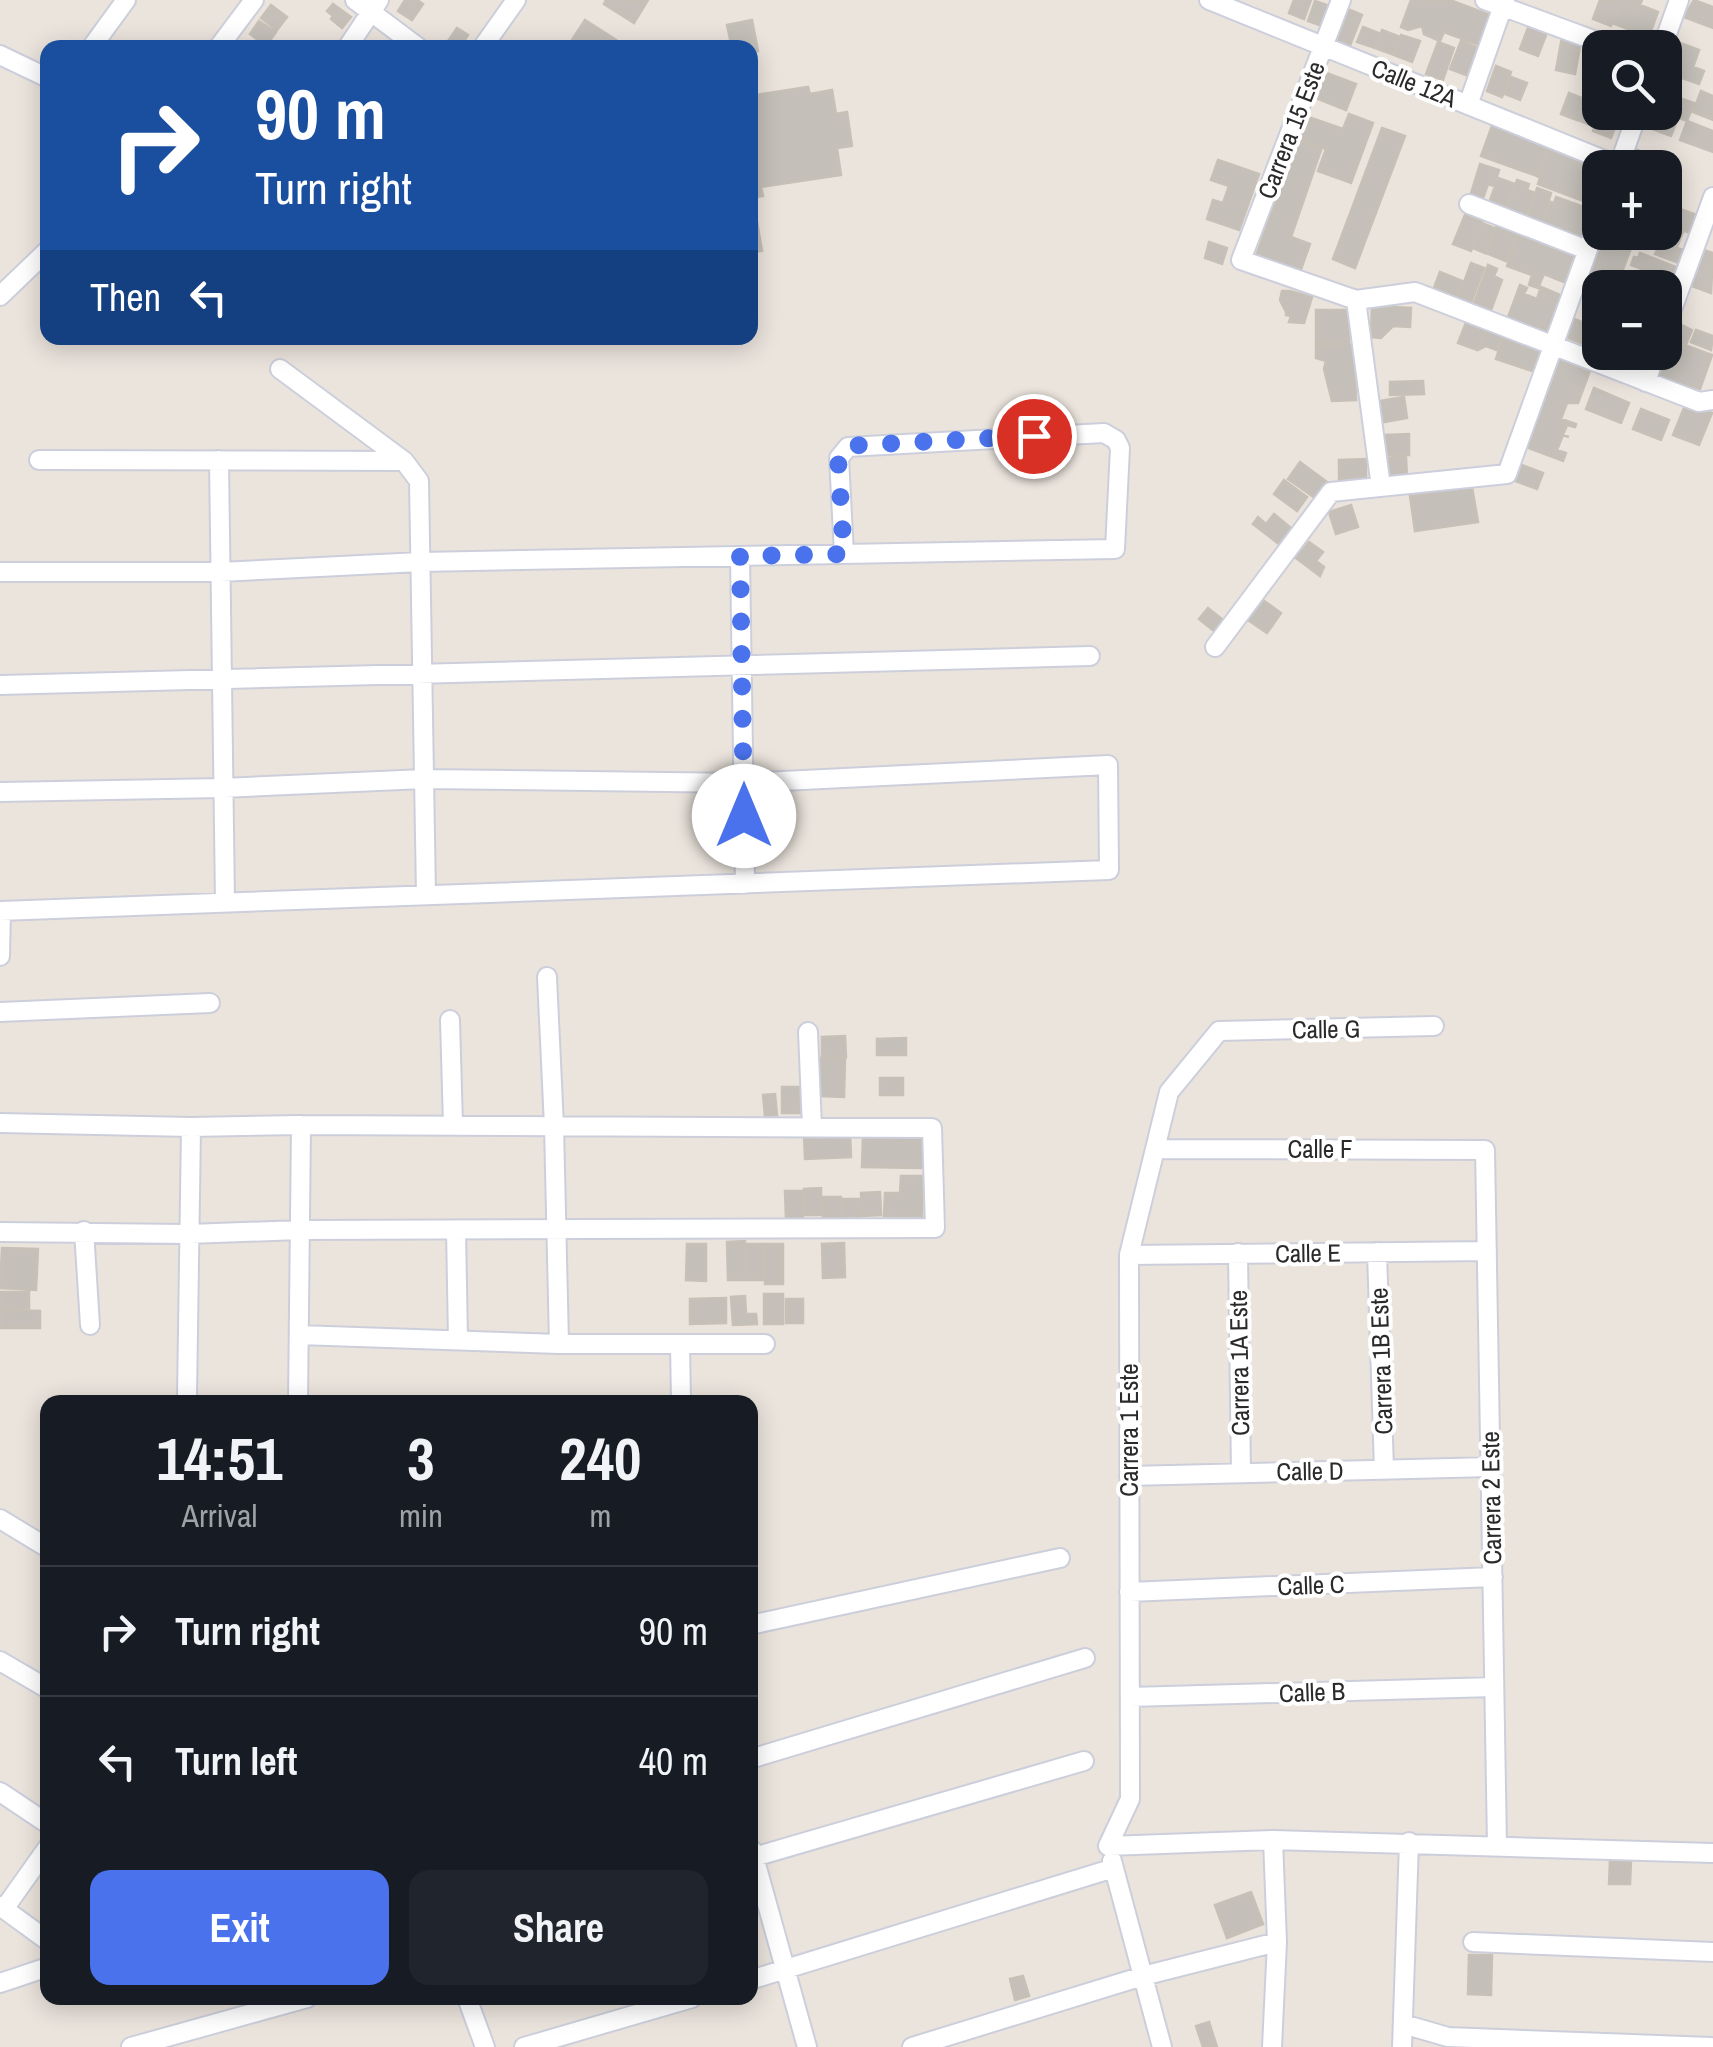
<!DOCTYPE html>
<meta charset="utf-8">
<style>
body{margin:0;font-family:"Archivo Narrow",sans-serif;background:#20242c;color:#f1f3f6;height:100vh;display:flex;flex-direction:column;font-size:38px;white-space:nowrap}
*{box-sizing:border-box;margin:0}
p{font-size:32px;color:#9ea1a6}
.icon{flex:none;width:55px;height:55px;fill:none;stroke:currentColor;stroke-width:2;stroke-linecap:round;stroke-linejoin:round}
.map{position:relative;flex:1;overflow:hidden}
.sheet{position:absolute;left:40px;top:1395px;width:718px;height:610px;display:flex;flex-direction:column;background:#171b24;border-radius:20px;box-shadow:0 5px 25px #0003}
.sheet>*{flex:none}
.banner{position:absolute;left:40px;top:40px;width:718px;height:305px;border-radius:20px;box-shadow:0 5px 25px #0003;background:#1a4fa0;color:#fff;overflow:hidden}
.buttons{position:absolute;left:1582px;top:30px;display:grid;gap:20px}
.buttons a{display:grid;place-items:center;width:100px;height:100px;border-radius:20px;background:#171b24;box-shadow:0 5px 25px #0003;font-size:50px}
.pin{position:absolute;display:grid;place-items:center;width:85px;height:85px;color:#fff;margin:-42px;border:5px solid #fff;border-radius:50%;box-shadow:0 2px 10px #0007}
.me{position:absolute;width:110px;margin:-55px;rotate:0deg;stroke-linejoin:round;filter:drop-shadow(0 0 8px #0008)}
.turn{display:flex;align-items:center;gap:35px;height:210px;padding:0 50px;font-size:45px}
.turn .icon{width:130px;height:130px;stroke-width:2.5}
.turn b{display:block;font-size:70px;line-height:85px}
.then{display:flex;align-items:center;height:95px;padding:0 50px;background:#0003;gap:20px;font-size:38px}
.eta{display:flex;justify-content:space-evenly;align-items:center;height:170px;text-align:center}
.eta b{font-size:60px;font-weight:800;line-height:70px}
.primary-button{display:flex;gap:20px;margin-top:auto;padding:20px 50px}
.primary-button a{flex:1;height:115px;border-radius:20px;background:#4a72ec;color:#fff;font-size:40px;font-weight:800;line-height:115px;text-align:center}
.primary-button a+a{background:#20242c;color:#f1f3f6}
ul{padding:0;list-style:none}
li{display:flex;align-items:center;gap:30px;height:130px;padding:0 50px;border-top:2px solid #363941}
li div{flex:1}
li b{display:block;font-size:38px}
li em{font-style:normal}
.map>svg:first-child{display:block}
.building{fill:#c4bfb9;stroke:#c6c0b7;stroke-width:2.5}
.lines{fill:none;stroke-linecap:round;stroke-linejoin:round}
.minor-casing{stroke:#cccfdb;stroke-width:22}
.minor{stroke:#fff;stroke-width:18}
.route{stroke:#4a72ec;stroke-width:18;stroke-dasharray:0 32.4}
.labels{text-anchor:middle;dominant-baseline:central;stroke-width:8;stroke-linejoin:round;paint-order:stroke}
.street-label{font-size:25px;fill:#2a2a2a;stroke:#fff}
</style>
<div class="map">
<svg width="1713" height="2047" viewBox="0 0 1713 2047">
<rect width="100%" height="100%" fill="#ebe4dd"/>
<path class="building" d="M405,0H417L423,4L412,20L398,11Z
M606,0H648L634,23L604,4Z
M1294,0H1311L1304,19L1289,13Z
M1411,0H1450L1490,15L1479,45L1444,32L1440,41L1424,34L1422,26L1408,30L1401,27Z
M1600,0H1621L1611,26L1593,19Z
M1621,0H1642L1630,30L1612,23Z
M1694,0L1713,7V28L1684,17Z
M1315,1L1330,6L1322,26L1308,21Z
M333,4L351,17L342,28L331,19L333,16L327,11Z
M271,5L287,17L277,30L261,18Z
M1640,5L1658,12L1648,39L1629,33Z
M1343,7L1362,15L1347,53L1327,45Z
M585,20L616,40L611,48H577L570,43Z
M752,20L758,51L750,53V48H732L727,25Z
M259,21L276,32L266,46L250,34Z
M1529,25L1546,35L1538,56L1520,49Z
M1363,27L1381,34L1375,48L1357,42Z
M457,28L468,35L460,48H451L446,44Z
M1382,30L1400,37L1394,55L1375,48Z
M1401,35L1420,41L1412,62L1394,55Z
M1562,37L1581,41L1575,74L1556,70Z
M1672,40L1699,50L1693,67L1704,71L1699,84L1665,72V58Z
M1461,41L1481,49L1471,77L1450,69Z
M1438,42L1454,48L1443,80L1426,74Z
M1600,54V94L1588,90Z
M1496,66L1511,72L1502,97L1487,91Z
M1321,71L1356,84L1346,110L1311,96Z
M1511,77L1527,83L1520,100L1505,94Z
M808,87L810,94L832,90L836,114L847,112L852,146L837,148L841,175L761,187L763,196L750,198V107L758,106L756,95Z
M1701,91L1713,96V120L1693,112Z
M1569,93L1584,99L1577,120L1561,114Z
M1665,93L1694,103L1687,121L1663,112H1665Z
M1585,99L1600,105L1593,126L1578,120Z
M1649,112H1663L1678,118L1671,136L1644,126Z
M1599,113L1618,120L1611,138L1593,131Z
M1349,114L1373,123L1351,183L1318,171L1326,149L1297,139L1306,116L1343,129Z
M1687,121L1713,131V152L1680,140Z
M1493,123L1549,144L1537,176L1481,156Z
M1382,128L1405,136L1355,268L1333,259Z
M1297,141L1321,150L1291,237L1310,244L1299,275L1255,259Z
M1550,143L1570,147L1567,156L1585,163L1588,155L1600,168V179L1591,204L1538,184L1540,178L1538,177Z
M1634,149L1665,160L1662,168H1627Z
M1218,160L1259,174L1239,230L1207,219L1213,200L1223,203L1229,186L1211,180Z
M1480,164L1499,170L1494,186L1488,184L1481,204L1469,200Z
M1498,178L1515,184L1506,209L1489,203Z
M1517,180L1529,184L1527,190L1535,193L1526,219L1506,212Z
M1537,188L1551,193L1542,224L1528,219Z
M1556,197L1592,210L1581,239L1542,225L1551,202L1554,203Z
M1666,204L1697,215L1690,233L1665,223Z
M1465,215L1482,222L1471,251L1453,244Z
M756,216L762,251L752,252L756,276L750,277V217Z
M1482,223L1494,228L1485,253L1473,248Z
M1498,223L1502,225L1501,229L1516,235L1506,261L1486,253Z
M1667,226L1683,232L1677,247L1654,237L1656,232H1665Z
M1602,232H1637L1616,288L1586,276Z
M1518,235L1574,256L1564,282L1544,274L1538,288L1529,285L1532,275L1507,266Z
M1209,242L1227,248L1222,264L1205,258Z
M1661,242L1686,251L1681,264L1655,254Z
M1701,249L1713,253L1711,293L1689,285Z
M1640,253L1681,269L1677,278L1670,275L1668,279L1631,265L1634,257L1638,258Z
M1471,263L1484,268L1471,303L1458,298Z
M1488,265L1497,269L1494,276L1502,280L1491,310L1474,303Z
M1440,272L1462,281L1456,296L1434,288Z
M1590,279L1610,288H1600V303L1583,296Z
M1520,285L1527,288L1524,294L1537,299L1541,287L1565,297L1550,336L1507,320Z
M1282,291H1290L1312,297L1304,323L1289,322L1291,316L1286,315V312L1280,300Z
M1372,306L1411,308L1410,327L1393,326L1381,338L1371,337Z
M1316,310H1348L1349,343H1316Z
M1572,318L1598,329L1591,347L1564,336Z
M1467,320L1485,327L1477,350L1458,343Z
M1675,322L1692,330L1686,344L1669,337Z
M1488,325L1503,330L1497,350L1486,346L1480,349Z
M1696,330L1713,336L1711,350L1691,342Z
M1504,334L1541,346L1532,371L1496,359Z
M1668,339L1712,355L1700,389L1687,385L1685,391L1653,379L1663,352H1665Z
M1316,345H1354L1356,400L1332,401L1324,369L1326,361L1316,358Z
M1602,352H1648L1642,369Z
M1560,357L1591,368L1578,403H1567L1561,419L1576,424L1575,427L1567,425L1563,435L1569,437L1563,435L1557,450L1566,453L1563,461L1526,447Z
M1423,381L1424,394L1390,395V382Z
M1594,388L1629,403L1621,423L1586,409Z
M1404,397L1407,418L1384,422L1380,401Z
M1686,403L1712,413L1699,445L1673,435Z
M1641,409L1669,420L1661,440L1633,429Z
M1409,434V455H1384V435Z
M1406,457L1407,477L1387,479L1385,458Z
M1366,459V480L1339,481V460Z
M1300,462L1327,482L1315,498L1288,479Z
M1519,464L1543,473L1537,489L1513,480Z
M1284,480L1307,497L1297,511L1274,494Z
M1472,487L1478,522L1415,531L1410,496Z
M1351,505L1358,527L1336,534L1329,512Z
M1274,514L1292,529L1280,545L1253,524L1258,517L1266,524Z
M1309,542L1323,552L1316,561L1324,567L1320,576L1296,558Z
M1260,598L1281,613L1267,633L1245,618Z
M1208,608L1223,620L1214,631L1199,619Z
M845,1036L846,1057L822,1056V1037Z
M906,1038V1055H877V1039Z
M821,1058L845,1059L844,1097L820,1096Z
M880,1078H903V1095H880Z
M782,1087H799L800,1113H782Z
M775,1094L777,1115L765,1116L763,1095Z
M850,1133L851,1157L805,1159L804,1134Z
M863,1135L923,1136L922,1168L862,1167Z
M901,1176H923L922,1217L884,1216L885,1193H900Z
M821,1188V1215H805L804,1189Z
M785,1191H803V1219H786Z
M880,1192L881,1215L862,1216L861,1193Z
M823,1197H841V1217H823Z
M843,1199H861V1217H843Z
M745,1241L746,1280H728L727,1242Z
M844,1243L845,1277L823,1278L822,1244Z
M687,1244H706V1281L686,1280Z
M746,1244H763V1280H746Z
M765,1244H783V1284H765Z
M2,1248L38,1249L36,1290L0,1288Z
M1,1292H29V1308H1Z
M764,1294H783V1324H764Z
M745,1296L746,1314H756L757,1324L733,1325L731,1297Z
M726,1298V1323L690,1324V1299Z
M786,1299H803V1323H786Z
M1,1310L40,1311V1328H1Z
M1610,1861H1631L1630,1884H1609Z
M1251,1892L1263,1924L1227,1938L1215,1905Z
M1469,1955H1492L1491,1995L1468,1994Z
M1023,1976L1029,1996L1015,2000L1010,1979Z
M1209,2022L1217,2047H1203L1196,2026Z"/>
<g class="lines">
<defs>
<path id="minor" d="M355,0L419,48
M1209,0L1619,166
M1341,0L1241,260L1356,300L1415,292L1699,402L1713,400
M1485,0L1615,48
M91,48L126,0
M218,48L254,0
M347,48L379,0
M482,48L516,0
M1662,48L1679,0
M0,55L48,78
M1468,105L1505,0
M1618,168L1638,112
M1469,204L1587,250
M0,296L48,250
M1356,300L1381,487
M1665,329L1713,197
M280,369L404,461L419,481L426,895
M1646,382L1656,352
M39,460L403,461
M219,460L225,902
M740,556L745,884
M0,572H220L420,562L1115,549L1120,448L1116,440L1104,433L848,447L839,458L844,554
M1215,647L1331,492L1507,474L1600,216
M0,685L1090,656
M0,792L223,788L424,779L744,783L1108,765L1109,870L0,911
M0,956L1,911
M547,977L554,1126L559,1344
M0,1012L210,1003
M450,1020L453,1125
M808,1032L812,1127
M0,1123L191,1127L301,1125L932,1128L935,1228L300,1230L189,1234L0,1232
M1155,1149L1485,1150L1497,1845
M456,1230L458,1340
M84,1231L90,1325
M1377,1252L1384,1470
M1238,1253L1241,1473
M1129,1255L1487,1251
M299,1335L559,1344H765
M680,1344L681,1402
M187,1397L191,1127
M298,1402L301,1125
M1129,1476L1491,1467
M0,1519L48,1548
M1129,1592L1493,1577
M750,1625L1060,1558
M0,1661L48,1689
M1130,1697L1494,1687
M750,1759L1085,1658
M0,1792L48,1824
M1108,1846L1130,1799L1129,1255L1169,1092L1219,1031L1434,1026
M1108,1846L1273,1840L1713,1853
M752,1850L807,2047
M750,1854L754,1857L1084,1761
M1112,1861L1162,2047
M0,1906L48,1941
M4,1909L48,1847
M1473,1942L1713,1952
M750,1980L1114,1868
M0,1983L48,1967
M467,1998L485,2047
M1403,2024L1448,2037L1711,2047
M131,2047L307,1998
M524,2047L692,1998
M912,2047L1143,1976L1277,1942
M1272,2047L1277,1942L1273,1840
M1402,2047L1409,1842"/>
</defs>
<use href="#minor" class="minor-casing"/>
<use href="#minor" class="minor"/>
</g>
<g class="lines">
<path class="route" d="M744,816L740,556L844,554L838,458L848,447L860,445L1034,436"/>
</g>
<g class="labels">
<g class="street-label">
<text transform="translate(1414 83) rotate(22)">Calle 12A</text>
<text transform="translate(1291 130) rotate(-69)">Carrera 15 Este</text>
<text transform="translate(1326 1029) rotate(-1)">Calle G</text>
<text x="1320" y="1149">Calle F</text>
<text transform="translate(1308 1253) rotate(-1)">Calle E</text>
<text transform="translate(1381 1361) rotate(-92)">Carrera 1B Este</text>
<text transform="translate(1239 1363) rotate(-91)">Carrera 1A Este</text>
<text transform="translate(1129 1430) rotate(-90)">Carrera 1 Este</text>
<text transform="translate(1310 1471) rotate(-1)">Calle D</text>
<text transform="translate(1491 1498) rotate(-91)">Carrera 2 Este</text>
<text transform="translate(1311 1585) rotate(-2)">Calle C</text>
<text transform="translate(1312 1692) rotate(-2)">Calle B</text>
</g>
</g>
</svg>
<div class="buttons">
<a><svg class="icon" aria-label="search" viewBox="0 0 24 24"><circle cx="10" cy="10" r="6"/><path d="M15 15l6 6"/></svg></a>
<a>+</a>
<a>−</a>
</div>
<div class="pin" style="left:1034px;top:436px;background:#d93025"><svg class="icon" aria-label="arrive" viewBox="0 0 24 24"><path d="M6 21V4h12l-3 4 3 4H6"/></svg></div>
<svg class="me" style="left:744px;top:816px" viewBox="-20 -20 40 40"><circle r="19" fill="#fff"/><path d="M0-13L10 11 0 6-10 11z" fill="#4a72ec"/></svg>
<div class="banner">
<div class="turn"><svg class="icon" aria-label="right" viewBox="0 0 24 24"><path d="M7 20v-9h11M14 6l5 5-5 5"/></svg><div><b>90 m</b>Turn right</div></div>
<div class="then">Then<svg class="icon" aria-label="left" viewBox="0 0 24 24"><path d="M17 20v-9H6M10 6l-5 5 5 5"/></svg></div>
</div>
<section class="sheet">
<div class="eta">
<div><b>14:51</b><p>Arrival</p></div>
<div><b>3</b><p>min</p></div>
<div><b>240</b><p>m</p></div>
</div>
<ul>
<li><svg class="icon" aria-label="right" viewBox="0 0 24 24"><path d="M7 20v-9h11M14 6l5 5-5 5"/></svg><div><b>Turn right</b></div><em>90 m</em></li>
<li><svg class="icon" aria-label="left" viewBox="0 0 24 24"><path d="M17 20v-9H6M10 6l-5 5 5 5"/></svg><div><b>Turn left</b></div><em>40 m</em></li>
</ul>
<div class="primary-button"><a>Exit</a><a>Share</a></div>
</section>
</div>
